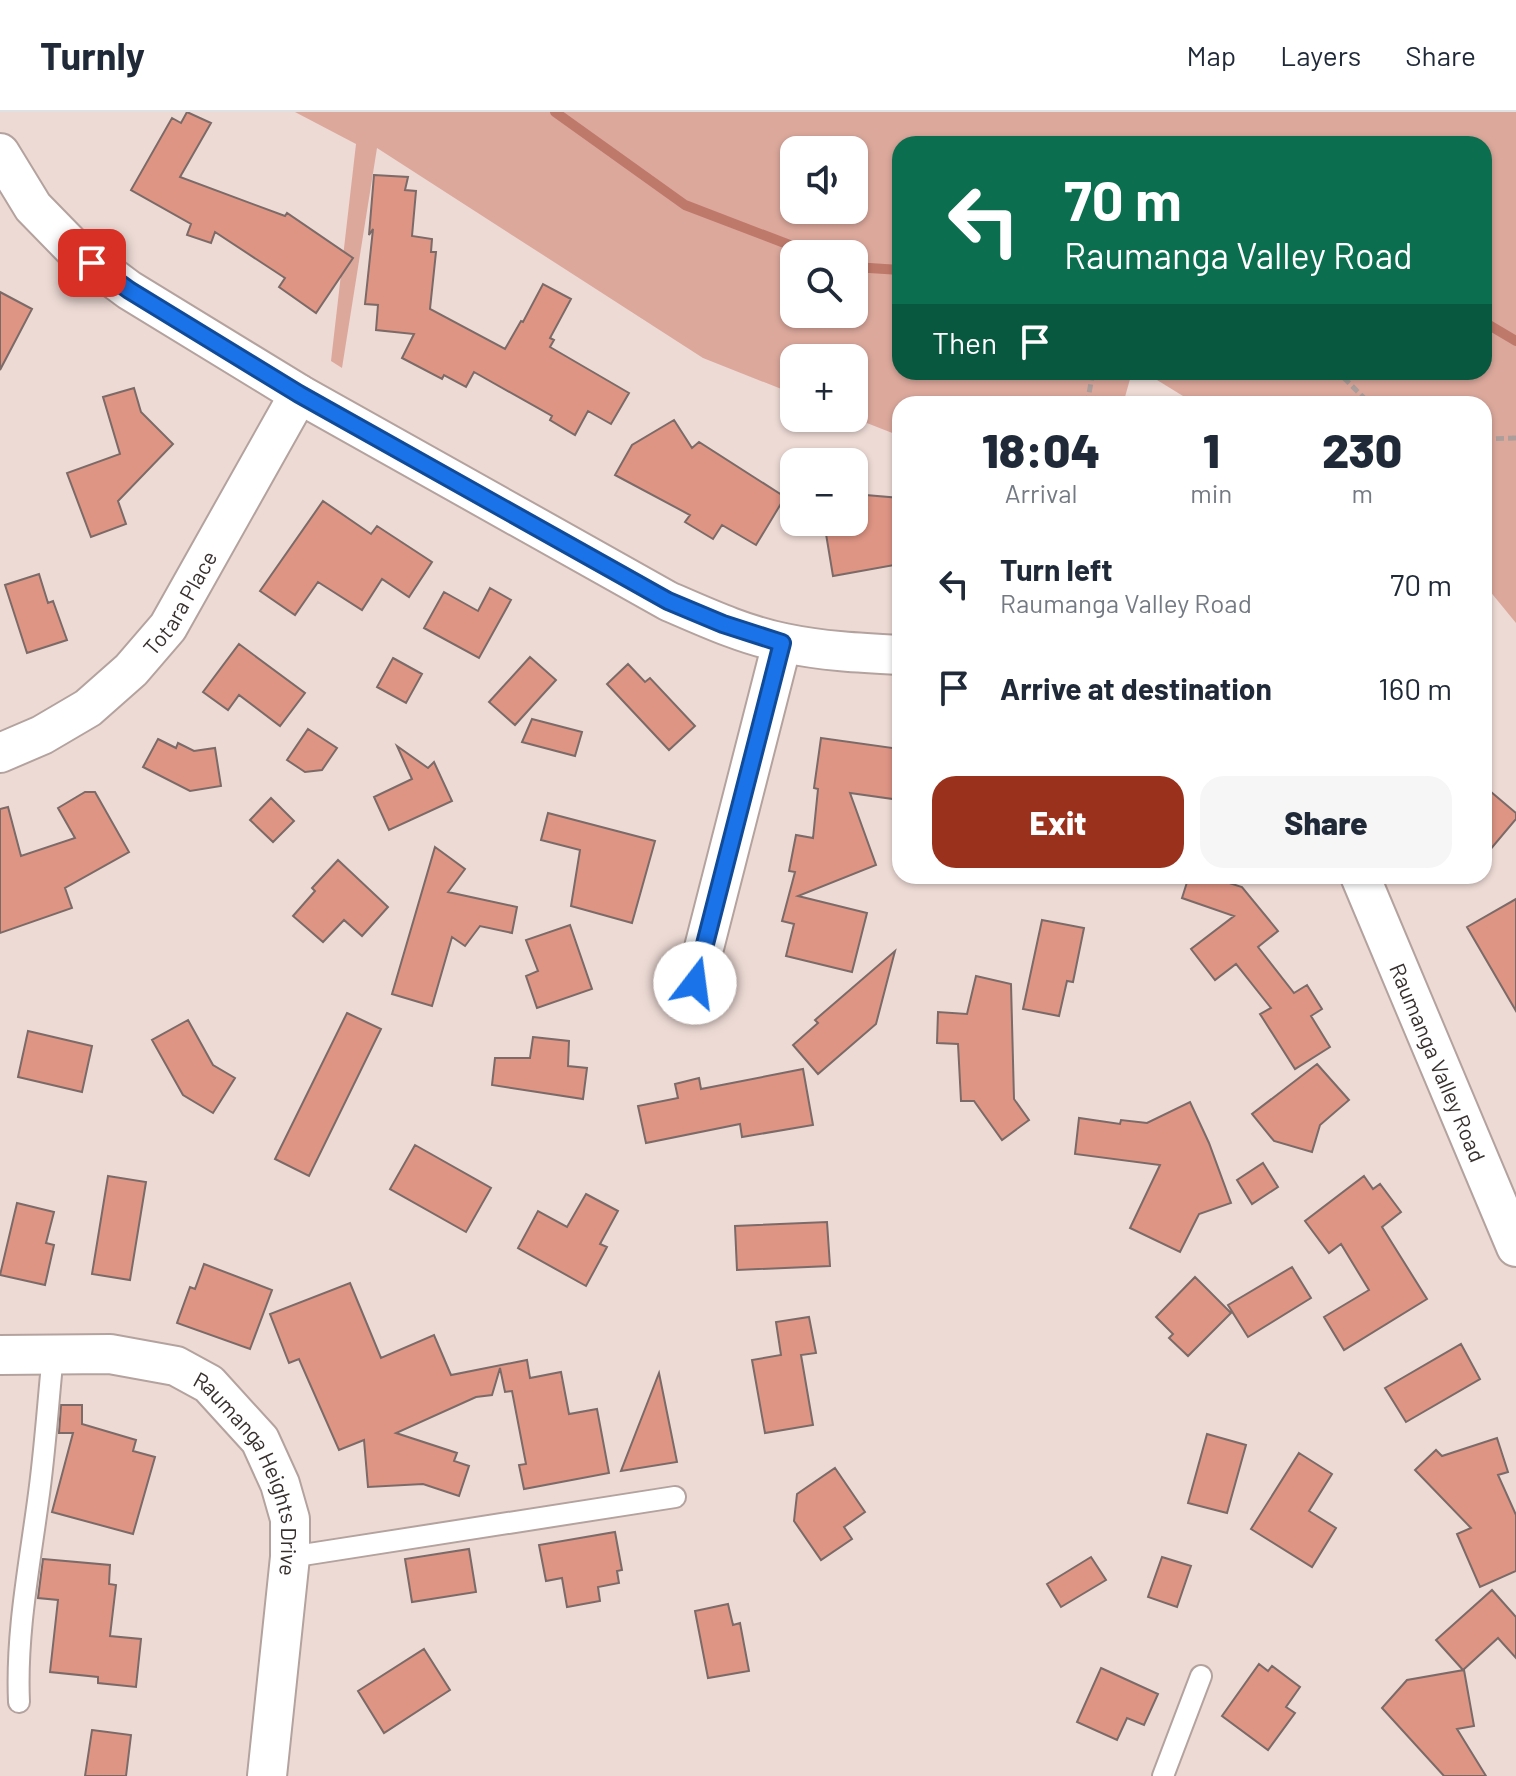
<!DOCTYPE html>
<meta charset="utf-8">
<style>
body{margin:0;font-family:Barlow,sans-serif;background:#f6f6f7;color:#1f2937;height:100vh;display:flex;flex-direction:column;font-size:30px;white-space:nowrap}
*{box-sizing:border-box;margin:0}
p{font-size:26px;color:#747a83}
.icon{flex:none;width:44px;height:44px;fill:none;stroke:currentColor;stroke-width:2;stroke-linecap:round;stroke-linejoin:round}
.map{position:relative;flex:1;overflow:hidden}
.drawer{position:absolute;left:892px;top:284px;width:600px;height:488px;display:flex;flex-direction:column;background:#fff;border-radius:24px;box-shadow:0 2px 6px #0004}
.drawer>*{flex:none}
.guide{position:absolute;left:892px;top:24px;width:600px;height:244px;border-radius:24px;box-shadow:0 2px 6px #0004;background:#0b6e4f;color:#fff;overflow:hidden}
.controls{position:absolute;left:780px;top:24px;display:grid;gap:16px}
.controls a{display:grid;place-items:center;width:88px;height:88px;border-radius:16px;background:#fff;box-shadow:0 2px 6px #0004;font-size:40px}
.pin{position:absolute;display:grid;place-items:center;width:68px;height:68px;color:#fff;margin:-34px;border-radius:16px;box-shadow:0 4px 12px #0006}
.me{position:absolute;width:88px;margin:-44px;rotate:15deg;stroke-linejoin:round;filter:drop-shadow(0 0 6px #0008)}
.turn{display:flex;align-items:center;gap:28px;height:168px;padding:0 40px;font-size:36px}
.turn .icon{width:104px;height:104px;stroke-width:2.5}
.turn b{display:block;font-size:56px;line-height:68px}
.then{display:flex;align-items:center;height:76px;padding:0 40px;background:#0003;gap:16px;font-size:30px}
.eta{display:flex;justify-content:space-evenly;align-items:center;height:136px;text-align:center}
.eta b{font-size:48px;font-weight:800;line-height:56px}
.primary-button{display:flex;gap:16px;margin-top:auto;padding:16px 40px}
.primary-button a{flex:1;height:92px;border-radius:24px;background:#9a311c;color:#fff;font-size:32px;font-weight:800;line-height:92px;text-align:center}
.primary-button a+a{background:#f6f6f7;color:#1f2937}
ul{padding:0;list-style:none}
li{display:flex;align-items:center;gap:24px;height:104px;padding:0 40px}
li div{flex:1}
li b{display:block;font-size:30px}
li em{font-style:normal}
header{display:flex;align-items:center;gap:48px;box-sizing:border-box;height:112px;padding:0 40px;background:#fff;border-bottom:2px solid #e0e1e3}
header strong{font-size:38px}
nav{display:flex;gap:44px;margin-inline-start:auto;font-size:28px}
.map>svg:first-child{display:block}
.green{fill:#dca89c;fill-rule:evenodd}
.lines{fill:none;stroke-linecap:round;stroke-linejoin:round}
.stream{stroke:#bf796a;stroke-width:10}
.building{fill:#de9584;stroke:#7b6a67;stroke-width:2}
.lane-casing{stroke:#b4a29e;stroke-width:24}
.street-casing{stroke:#b4a29e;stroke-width:42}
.path{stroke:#ac9e9a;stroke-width:5;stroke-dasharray:8 4;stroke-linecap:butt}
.lane{stroke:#fff;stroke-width:20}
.street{stroke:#fff;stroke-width:38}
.route-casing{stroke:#114b97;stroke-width:20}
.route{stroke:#1a73e8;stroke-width:14}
.labels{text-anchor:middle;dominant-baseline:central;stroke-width:6;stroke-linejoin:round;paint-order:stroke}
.street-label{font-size:22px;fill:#37302e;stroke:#fae7e3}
</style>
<header>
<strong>Turnly</strong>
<nav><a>Map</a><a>Layers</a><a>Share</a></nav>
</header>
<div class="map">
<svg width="1516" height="1664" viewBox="0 0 1516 1664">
<rect width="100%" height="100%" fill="#eddad5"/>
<path class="green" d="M295,0H1516V511L1484,472V292H1196L1144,260H1484V32H900V260H1132L1123,292H900V324L854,306V246H794V282L703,246L377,36L342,256L331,249L356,32ZM794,38H854V98H794ZM794,142H854V202H794Z"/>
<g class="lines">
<path class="stream" d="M555,0L685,93L813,142
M854,155L900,158
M1484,210L1516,229"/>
</g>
<path class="building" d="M187,0L211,11L180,65L285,104L287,101L353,146L316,201L279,175L285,166L215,120L211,131L187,123L191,112L131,78L172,6L181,11Z
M374,63L408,65L405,78L416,79L412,124L432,127L431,140H436L430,197L505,237L521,209L523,210L543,172L571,187L550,226L554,228L550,235L629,281L611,312L588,299L575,323L550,308L552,304L474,260L466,275L444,263L442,267L402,246L414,222L376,218L378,193L365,192L373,117L369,123Z
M0,180L32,197L0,258Z
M134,276L141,300L173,332L118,389L126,412L91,425L67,361L120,342L103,285Z
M674,308L692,336L699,330L785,385L756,433L722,413L713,427L685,410L690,403L615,363L632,333Z
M854,382L900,386V452L833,464L824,410H854Z
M323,389L371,422L377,414L432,450L409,485L382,467L362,498L318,470L295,503L260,479Z
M39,462L48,491L53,489L67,528L27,541L5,473Z
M490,476L511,488L479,546L424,516L444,480L478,499Z
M239,532L305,581L280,614L239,583L228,598L203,580Z
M530,545L556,568L515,613L489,590Z
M393,546L422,562L406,591L377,575Z
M628,552L645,570L650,566L695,614L669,638L607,572Z
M532,607L582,620L575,644L522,630Z
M308,617L337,636L322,658L305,660L287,648Z
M821,626L900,637V688L850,681L876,753L798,784L867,801L852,860L786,844L794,812L782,809L795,760L789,759L796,723L813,726L818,677L814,676Z
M158,627L176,636L178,631L194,639L215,636L221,674L190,679L143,655Z
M397,634L428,656L434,650L452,689L389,718L374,685L412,667Z
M1484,674L1516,701V707L1484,745Z
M85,680H95L129,740L65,776L72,796L0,821V697L8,695L21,744L75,726L58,696Z
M271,686L294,709L273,730L250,708Z
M548,701L655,729L632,811L571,794L580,738L541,728Z
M435,735L465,757L448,780L517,795L512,821L480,814L465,834L452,825L432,894L392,882Z
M338,748L388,795L362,824L344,808L323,830L293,804L315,779L312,776Z
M1189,764H1224L1223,769L1242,775L1278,819L1258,835L1294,881L1307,873L1322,897L1311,904L1330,935L1295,957L1260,902L1271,896L1236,852L1215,868L1191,837L1234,804L1182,786Z
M1516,787V899L1467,815Z
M1042,808L1084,816L1073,870L1067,869L1059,904L1023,897Z
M570,813L592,877L537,896L526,864L538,859L526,828Z
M895,839L876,912L818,962L793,933L818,911L815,908Z
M976,864L1011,872L1014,987L1029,1008L1002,1028L974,989H961L958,932L937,931L938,900L967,902Z
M347,901L381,917L309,1064L275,1047Z
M188,908L213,953L235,966L213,1001L183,983L152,928Z
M28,919L92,934L82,980L18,965Z
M533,925L569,929L568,954L587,956L583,987L492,973L495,946H530Z
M1317,952L1349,988L1320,1013L1312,1040L1274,1029L1252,1002Z
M803,957L813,1013L742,1025L740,1012L646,1031L638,994L678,986L675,972L699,966L701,977Z
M1190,990L1209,1031L1231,1091L1199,1102L1180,1140L1130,1116L1160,1053L1075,1042L1079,1006L1120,1012L1121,1008L1147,1011Z
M415,1033L491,1076L466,1120L390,1077Z
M1263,1051L1278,1075L1252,1092L1237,1068Z
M108,1064L146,1070L130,1168L92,1162Z
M1364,1064L1373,1077L1380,1072L1401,1100L1382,1115L1427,1187L1344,1238L1324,1205L1369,1178L1341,1132L1329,1141L1305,1109Z
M586,1082L618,1099L600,1132L607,1135L586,1174L518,1136L538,1099L567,1115Z
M17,1091L54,1100L46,1131L54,1133L45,1173L0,1163Z
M827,1110L830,1154L737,1158L735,1114Z
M204,1152L272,1178L250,1237L177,1211L190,1175L195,1177Z
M1292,1155L1311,1186L1248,1225L1228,1193Z
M1195,1165L1231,1201L1188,1244L1169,1226L1173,1222L1156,1205Z
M350,1171L381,1246L434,1223L451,1263L527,1248L530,1266L561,1260L569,1302L597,1297L609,1361L524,1377L519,1353L526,1352L512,1279L505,1280L500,1256L492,1283L476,1285L396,1321L457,1341L454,1349L469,1354L459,1384L423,1372L368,1375L364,1328L339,1338L299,1247L289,1251L270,1202Z
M809,1205L816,1241L801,1243L813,1313L765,1321L752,1248L781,1243L776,1210Z
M1461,1232L1480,1267L1406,1310L1385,1276Z
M659,1261L677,1350L621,1359Z
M61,1293H82V1312L136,1328L133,1339L155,1345L133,1422L52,1400L73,1321H59Z
M1207,1322L1246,1333L1227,1401L1188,1391Z
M1497,1326L1508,1360L1498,1363L1516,1403V1459L1480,1475L1457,1422L1471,1416L1415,1358L1436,1338L1442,1344Z
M1299,1341L1332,1362L1309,1399L1336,1416L1312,1455L1251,1417Z
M835,1356L865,1400L844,1415L852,1427L821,1448L794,1409L797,1382Z
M615,1420L622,1458L617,1459L619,1471L598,1475L600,1489L567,1495L562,1466L546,1469L539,1433Z
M469,1437L476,1480L412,1490L405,1447Z
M1091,1445L1106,1468L1061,1495L1047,1472Z
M1162,1445L1191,1454L1177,1495L1148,1485Z
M43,1447L110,1453L109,1472L116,1473L110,1524L141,1527L136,1575L98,1571V1565L50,1560L58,1488L38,1486Z
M1492,1478L1516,1505V1546L1498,1526L1463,1558L1436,1528Z
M728,1492L733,1513L740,1511L749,1559L708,1566L695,1499Z
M424,1537L450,1578L384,1621L358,1579Z
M1259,1552L1268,1559L1272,1554L1300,1575L1286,1595L1295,1601L1268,1638L1222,1604Z
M1101,1556L1158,1582L1144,1613L1127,1606L1117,1628L1077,1610Z
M1464,1558L1474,1614L1457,1617L1486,1664H1444L1382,1596L1407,1568Z
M92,1618L131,1623L126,1664H85Z"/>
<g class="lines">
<defs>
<path id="lane" d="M290,1445L675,1385
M19,1590C16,1522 29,1456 38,1389C45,1340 48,1291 53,1242
M1163,1664L1201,1564"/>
<g id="street">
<path d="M0,41L33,95L74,137L129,178L299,282L668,489C705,505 744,523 784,531C822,539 861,541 900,543"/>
<path id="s1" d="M0,641L42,623L88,596L131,558L168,515L299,282"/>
<path id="s2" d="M1360,764L1516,1135"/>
<path d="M695,871L782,531"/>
<path id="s3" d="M0,1243L110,1242L176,1254L209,1272L260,1328L280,1372L290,1407V1445L267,1664"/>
</g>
</defs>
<use href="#lane" class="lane-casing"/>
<use href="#street" class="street-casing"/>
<path class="path" d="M1333,260L1344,266L1370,292
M1087,292L1093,260
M1484,327L1516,326"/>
<use href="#lane" class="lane"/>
<use href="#street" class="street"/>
</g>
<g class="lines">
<defs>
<path id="route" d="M92,151L129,178L299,282L668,489L723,512L782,531L695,871"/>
</defs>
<use href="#route" class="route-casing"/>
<use href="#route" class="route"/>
</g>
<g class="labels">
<g class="street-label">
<text stroke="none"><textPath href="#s1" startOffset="240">Totara Place</textPath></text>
<text stroke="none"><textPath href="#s2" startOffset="202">Raumanga Valley Road</textPath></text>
<text stroke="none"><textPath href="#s3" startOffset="316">Raumanga Heights Drive</textPath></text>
</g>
</g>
</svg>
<div class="controls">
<a><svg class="icon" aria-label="sound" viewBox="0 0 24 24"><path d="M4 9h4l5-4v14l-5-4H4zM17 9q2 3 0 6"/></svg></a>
<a><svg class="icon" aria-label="search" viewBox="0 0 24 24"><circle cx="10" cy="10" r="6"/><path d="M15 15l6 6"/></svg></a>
<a>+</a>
<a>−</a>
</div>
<div class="pin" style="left:92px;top:151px;background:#d93025"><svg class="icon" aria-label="arrive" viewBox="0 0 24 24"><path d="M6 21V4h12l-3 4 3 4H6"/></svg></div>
<svg class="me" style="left:695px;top:871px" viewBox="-20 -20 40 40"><circle r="19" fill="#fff"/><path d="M0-13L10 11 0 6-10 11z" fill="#1a73e8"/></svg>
<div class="guide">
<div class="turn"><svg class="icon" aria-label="left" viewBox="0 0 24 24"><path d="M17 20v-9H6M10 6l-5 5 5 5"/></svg><div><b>70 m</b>Raumanga Valley Road</div></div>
<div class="then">Then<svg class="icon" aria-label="arrive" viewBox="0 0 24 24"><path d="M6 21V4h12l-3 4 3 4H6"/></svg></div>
</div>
<section class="drawer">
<div class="eta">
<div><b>18:04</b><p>Arrival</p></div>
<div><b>1</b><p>min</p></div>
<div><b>230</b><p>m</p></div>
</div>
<ul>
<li><svg class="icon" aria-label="left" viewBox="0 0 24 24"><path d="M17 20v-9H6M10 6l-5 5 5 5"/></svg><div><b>Turn left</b><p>Raumanga Valley Road</p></div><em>70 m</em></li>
<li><svg class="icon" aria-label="arrive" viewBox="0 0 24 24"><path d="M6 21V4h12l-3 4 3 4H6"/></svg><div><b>Arrive at destination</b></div><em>160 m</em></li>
</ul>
<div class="primary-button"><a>Exit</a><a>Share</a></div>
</section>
</div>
